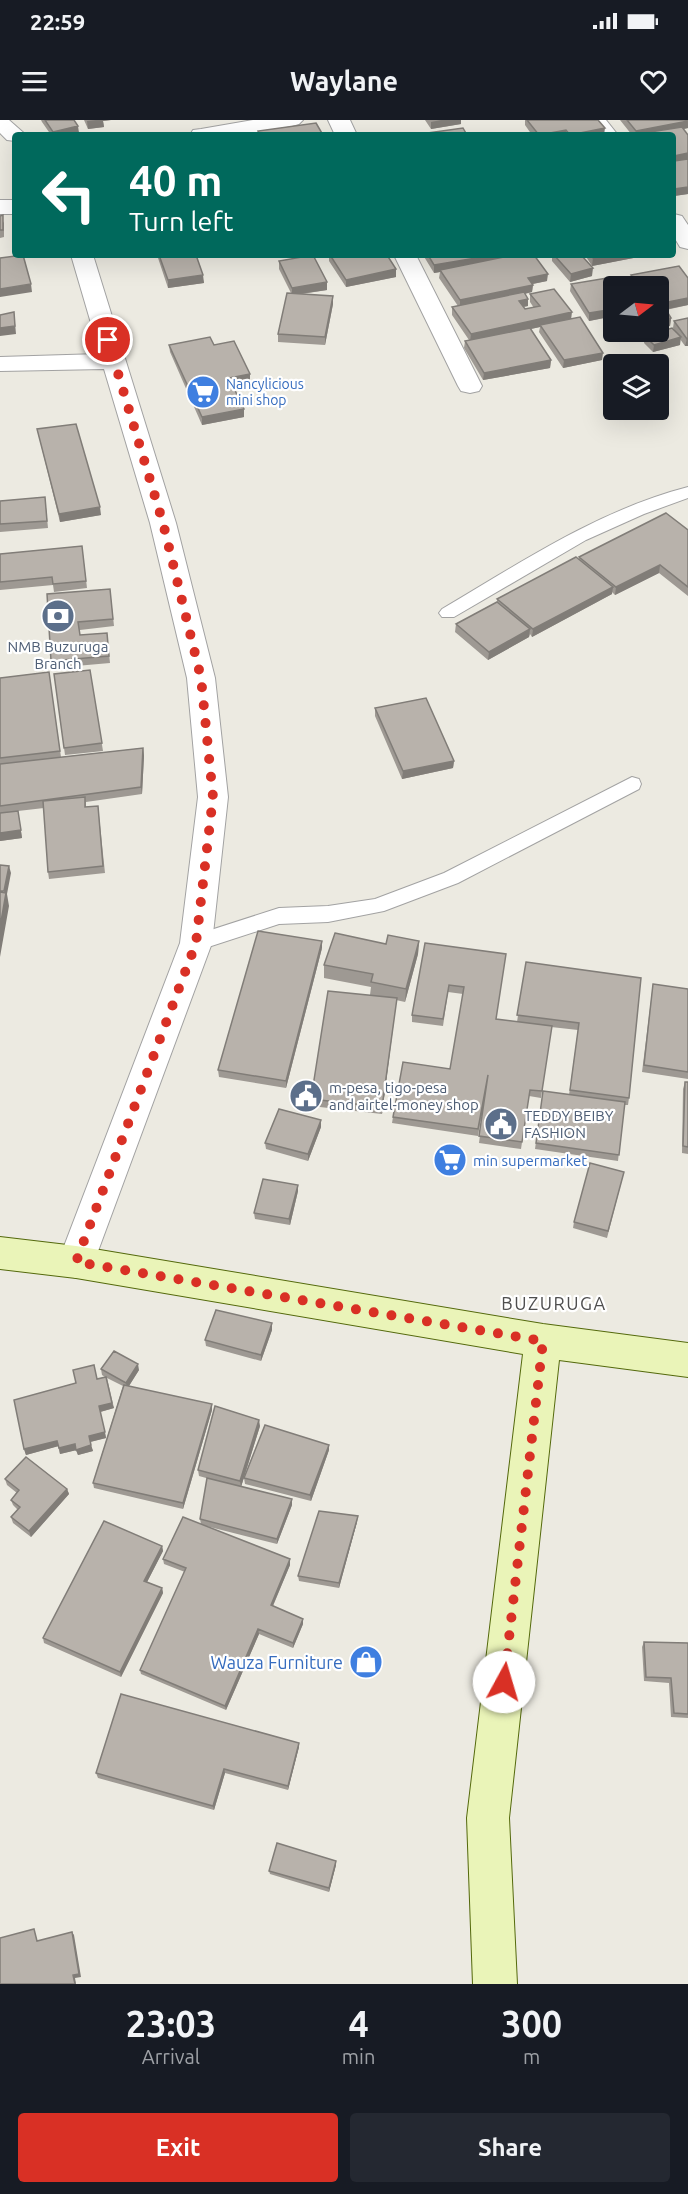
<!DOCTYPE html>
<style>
body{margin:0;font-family:Ubuntu,sans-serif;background:#242831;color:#f1f3f6;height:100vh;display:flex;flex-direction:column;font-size:22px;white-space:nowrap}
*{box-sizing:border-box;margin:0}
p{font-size:20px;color:#9ea1a6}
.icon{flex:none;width:33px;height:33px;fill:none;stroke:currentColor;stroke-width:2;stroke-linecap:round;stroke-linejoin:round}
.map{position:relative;height:1864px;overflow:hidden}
.drawer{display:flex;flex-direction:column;background:#171b24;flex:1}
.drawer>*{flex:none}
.guide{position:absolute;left:12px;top:12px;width:664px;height:126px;border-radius:6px;box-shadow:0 6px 24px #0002;background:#00695c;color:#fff;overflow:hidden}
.needle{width:39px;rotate:74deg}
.fabs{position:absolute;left:603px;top:156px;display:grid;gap:12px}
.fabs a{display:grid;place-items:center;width:66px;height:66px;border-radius:6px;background:#171b24;box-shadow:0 6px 24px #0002;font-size:30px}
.pin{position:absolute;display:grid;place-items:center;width:51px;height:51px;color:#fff;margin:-26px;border:3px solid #fff;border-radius:50%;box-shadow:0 2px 6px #0007}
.me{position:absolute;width:66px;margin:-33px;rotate:6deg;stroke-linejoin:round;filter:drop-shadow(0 0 4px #0008)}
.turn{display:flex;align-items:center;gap:21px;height:126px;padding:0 18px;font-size:27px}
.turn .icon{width:78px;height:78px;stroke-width:2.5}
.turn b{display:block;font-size:42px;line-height:51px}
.eta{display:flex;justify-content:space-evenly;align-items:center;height:102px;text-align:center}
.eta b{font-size:36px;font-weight:700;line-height:42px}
.cta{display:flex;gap:12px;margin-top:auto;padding:12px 18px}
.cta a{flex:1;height:69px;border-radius:6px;background:#d93025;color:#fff;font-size:24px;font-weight:700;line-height:69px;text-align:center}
.cta a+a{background:#242831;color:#f1f3f6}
.status{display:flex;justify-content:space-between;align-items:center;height:42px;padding:0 30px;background:#171b24;direction:ltr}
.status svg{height:16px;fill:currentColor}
header{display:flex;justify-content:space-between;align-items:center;height:78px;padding:0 18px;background:#171b24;font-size:27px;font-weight:700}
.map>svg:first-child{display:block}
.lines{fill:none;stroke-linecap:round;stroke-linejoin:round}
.lane-casing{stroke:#a2a2a2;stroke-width:2}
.street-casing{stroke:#a2a2a2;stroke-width:2}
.secondary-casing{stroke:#54690c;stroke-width:2}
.lane{fill:#fff;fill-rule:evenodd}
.street{fill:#fff;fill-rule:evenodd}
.secondary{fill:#eaf4b8;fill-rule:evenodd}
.wall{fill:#9e9993}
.shaded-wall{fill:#817d78}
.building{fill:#b8b2ab;stroke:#817d78;stroke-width:1.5}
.route{stroke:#d93025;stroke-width:10;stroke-dasharray:0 18}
.labels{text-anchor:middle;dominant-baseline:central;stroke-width:4.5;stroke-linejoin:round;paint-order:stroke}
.far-shop-label{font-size:14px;fill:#366cbe;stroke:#fff;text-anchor:start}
.service-label{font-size:15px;fill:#4e5e75;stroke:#fff;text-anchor:start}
.shop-label{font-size:15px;fill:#366cbe;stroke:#fff;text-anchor:start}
.quarter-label{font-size:18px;letter-spacing:1.5px;fill:#4e4e4e;stroke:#fff}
.near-shop-label{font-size:18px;fill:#366cbe;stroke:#fff;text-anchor:end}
</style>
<div class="status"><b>22:59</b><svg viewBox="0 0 49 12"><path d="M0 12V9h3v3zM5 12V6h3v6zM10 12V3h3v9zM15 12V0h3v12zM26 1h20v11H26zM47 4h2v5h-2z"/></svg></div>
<header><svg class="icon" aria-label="menu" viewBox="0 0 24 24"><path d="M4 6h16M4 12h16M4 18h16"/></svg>Waylane<svg class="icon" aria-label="heart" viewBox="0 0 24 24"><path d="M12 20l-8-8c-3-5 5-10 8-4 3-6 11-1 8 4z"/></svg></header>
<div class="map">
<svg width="688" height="1864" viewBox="0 0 688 1864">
<rect width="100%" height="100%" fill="#eceae1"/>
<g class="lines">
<defs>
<path id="lane" d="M688,367V378L644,394L586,420L454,497H442L439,493L442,489C520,443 599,390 688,367Z
M632,657L639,659L641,664L639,669L458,763L384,791L328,802L279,804L196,831L189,829L186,823L189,817L279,788L328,786L375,779L444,753Z"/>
<path id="street" d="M0,0H9L26,15H15V21L7,20L0,13Z
M253,0H303L299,4L292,6L240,15H190L193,10L201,9Z
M328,0H350L357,15H335Z
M584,0H606L618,15H596Z
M0,80H15V94H0Z
M674,94L682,96L688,105V129L680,127L674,117Z
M71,135H93L176,403L215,558L228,677L212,823L94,1142L89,1153L76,1158L63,1153L58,1142L180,823L198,677L187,558L150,403L104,249L0,251V237L100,234Z
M394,135H416L482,266L479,271L470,273L461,271L458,266Z"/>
<path id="secondary" d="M0,1117L76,1126L543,1204L688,1223V1257L559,1240L509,1698L517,1864H473L467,1698L523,1234L76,1158L0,1149Z"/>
</defs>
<use href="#lane" class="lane-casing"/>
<use href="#street" class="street-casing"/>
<use href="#secondary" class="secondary-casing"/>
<use href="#lane" class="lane"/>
<use href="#street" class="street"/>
<use href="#secondary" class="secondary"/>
</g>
<path class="wall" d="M41,0H74L79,13L72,15H51L42,2Z
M84,0H111L103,1L104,7L88,9Z
M425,0H461V4L431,9Z
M525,0H598L604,15H532L525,5Z
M620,0H688V8L684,9L688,74L674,76V15H632Z
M0,96L4,103V117L0,118Z
M157,135H196L204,163L168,168Z
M329,135H387L396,149V157L346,167L329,141Z
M423,135H537L534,136L547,161L533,164L532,172L525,174L528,186L523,187L525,189L534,188L530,182V174L571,199L602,240L563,248L539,212L540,207L531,209L551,240L550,248L483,260L464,228L465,221L469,220L452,195V187L458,186L439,158L440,152L434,153Z
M552,135H581L592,156L570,162L552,141Z
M585,135H649L592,146Z
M279,141L327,170L302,174L333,176V184L325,225L278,222V214L291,173L279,149Z
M679,146L688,158V185L666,190L671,198L670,206L658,208V166H632L630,163L631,155Z
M571,164L614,168V196L589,201L570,171Z
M688,198V226H685L680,219V225L653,232L644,223L645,216L676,212L673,208L674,201Z
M169,225H214L250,254V262L232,265L244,289V297L202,305L170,232Z
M37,309L101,395L60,402Z
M45,377L48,408L0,412V381Z
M688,410V476L659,453L615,475L612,472V474L532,517L530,514L529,517L488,540L455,512L456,504L497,482V479L579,439V437Z
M82,426L87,468L54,472L53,465L0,470V434Z
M110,469L114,506L80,510V515L107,513L110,543L53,548L47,474Z
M90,550L103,631L65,635L54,554Z
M49,552L61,637L143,628L144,636L142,674L86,682V687L98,686L105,753L49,759L48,752L44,688L18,691L22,718L0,721V558Z
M375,588L454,641L453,648L402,659L375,596Z
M419,821L418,834L405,882L396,880L382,994L311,986V979L370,875L371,867L324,858V845L386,824Z
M425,823L496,899L517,902L526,842L641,858L629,978L628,985H624L618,1041L535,1029L543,971L569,975L578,910L551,907L541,978L529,976L521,1029L479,1023L486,968L478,1016L392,1003L393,997L450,949L463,874L448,872L443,906L412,902V895Z
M322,828L286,968L219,957L218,950Z
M653,864L688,869V959L642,952Z
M685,962H688V1034L682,1033L683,969Z
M321,1000V1007L308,1041L266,1029L265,1023Z
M624,1052L607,1118L573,1108L574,1102Z
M298,1065V1071L290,1105L255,1099L254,1093Z
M272,1203V1210L261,1241L206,1226L205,1220Z
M101,1249L139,1250L129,1266L212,1290L183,1389L94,1368L93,1363L123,1266L107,1258L114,1288L100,1292L106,1318L90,1322L93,1331L78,1335L76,1330L60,1334L58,1326L26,1335L24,1329L97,1259L105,1257L102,1255Z
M260,1306L241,1367L292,1379V1385L277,1424L202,1405L290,1445L273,1486L303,1499V1504L293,1528L259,1514L226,1590L141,1554L140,1550L185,1452L164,1444L163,1439L201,1404L200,1399L217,1361L199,1356L198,1350Z
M329,1330L311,1381L245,1364L244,1358Z
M5,1359L67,1369L69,1374L31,1417L13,1403L11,1397L18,1390L13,1385L11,1380L17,1373L7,1365Z
M357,1402L339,1468L299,1461L298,1456Z
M162,1426L163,1431L147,1462L162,1468L163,1473L121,1557L44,1523L43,1518Z
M644,1522L688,1523V1598L671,1597L669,1563L644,1561L642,1527Z
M299,1623V1627L288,1670L225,1653L214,1690L98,1658L96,1653Z
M336,1741V1745L329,1772L270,1754L269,1751Z"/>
<path class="shaded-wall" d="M96,0H111L103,1L104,7L88,9L87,1Z
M441,0H461V4L431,9V2Z
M688,1V8L652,15H635L636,11Z
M78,6L79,13L72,15H53V12Z
M605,8L604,15H570Z
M566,10V15H541Z
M688,33V41L674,43V36Z
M688,67V74L674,76V69Z
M494,135H537L441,152L440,150V152L434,153V145Z
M611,135H649L592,146L593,138Z
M593,148L592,156L570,162L571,154Z
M396,149V157L346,167V160Z
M548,154L547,161L527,165L528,158Z
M203,155L204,163L168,168V160Z
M327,162V170L292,175V168Z
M31,164L32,172L0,177V169Z
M533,165L532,172L460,188V180Z
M333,176V184L325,225V217Z
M688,178V185L658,191V184Z
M528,179V186L518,188L519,181Z
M614,189V196L589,201V193Z
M14,192L16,214L0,216V208Z
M572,192L571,200L540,205V207L470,222L471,214Z
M671,198L670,206L658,208V200Z
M681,217L680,225L653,232L654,225Z
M688,218V226H685L687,219Z
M603,233L602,240L563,248L564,240Z
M551,240L550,248L483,260L484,253Z
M250,254V262L229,266V258Z
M244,289V297L202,305V297Z
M100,387L101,395L60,402L59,394Z
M660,445L659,453L615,475L616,467Z
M613,467L612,474L532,517L533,509Z
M530,509L529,517L488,540L489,532Z
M143,628L144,636L142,674L141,667Z
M454,641L453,648L402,659L403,651Z
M18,691L22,718L0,721V713Z
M9,746L11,753L7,774L9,786L0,837V807L5,777L4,771Z
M322,821V828L286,968V961Z
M419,821L418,834L405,882L406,869Z
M397,878L396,885L382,994V987Z
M321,1000V1007L308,1041V1034Z
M298,1065V1071L290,1105L289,1099Z
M272,1203V1210L261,1241V1235Z
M138,1244L139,1250L127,1269L126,1263Z
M112,1283L114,1288L100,1292L99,1286Z
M212,1284V1290L183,1389V1383Z
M259,1300L260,1306L241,1367L240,1361Z
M105,1312L106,1318L90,1322L89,1316Z
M57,1321L59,1326L26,1335L24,1329Z
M75,1324L77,1330L60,1334L59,1328Z
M91,1325L93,1331L78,1335L76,1330Z
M329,1325V1330L311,1381L310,1375Z
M67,1369L69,1374L31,1417L29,1411Z
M292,1379V1385L277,1424V1419Z
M358,1396L357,1402L339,1468V1463Z
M162,1426L163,1431L145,1466L144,1461Z
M290,1439V1445L271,1490V1485Z
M162,1468L163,1473L121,1557L120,1552Z
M303,1499V1504L293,1528V1523Z
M258,1509L259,1514L226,1590L225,1586Z
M299,1623V1627L288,1670V1666Z
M224,1649L225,1653L214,1690L213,1686Z
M336,1741V1745L329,1772V1768Z
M72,1812L74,1815L81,1857L75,1858L76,1864H75L73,1855Z"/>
<path class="building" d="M45,0H74L78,6L53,12Z
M527,0H598L605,8L570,15L566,10L539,15Z
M627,0H688V1L636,11Z
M316,3L323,15H260L258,11Z
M682,7L688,15V33L674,36V15H631Z
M463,8L467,15H413Z
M688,39V67L674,69V41Z
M3,95V110H0V96Z
M23,135L31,164L0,169V138Z
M159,135H196L203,155L168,160Z
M313,135L327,162L292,168L279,141Z
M330,135H387L396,149L346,160Z
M428,135H494L434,145Z
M513,135H534L548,154L528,158L533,165L460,180L440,150Z
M554,135H581L593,148L571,154Z
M591,135H611L593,138Z
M679,146L688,158V178L658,184V166H639L631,155Z
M607,158L614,168V189L589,193L571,164Z
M554,169L572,192L471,214L452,187L524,172L528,179L519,181L525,189L540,186L530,174Z
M287,173L333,176L325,217L278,214Z
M663,185L671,198L658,200V186Z
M14,192L15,206L0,208V195Z
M580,197L603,233L564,240L540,205Z
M688,198V218L687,219L674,201Z
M530,208L551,240L484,253L465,221Z
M672,208L681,217L654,225L645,216Z
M210,217L214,225L234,221L250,254L229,258L244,289L202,297L169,225Z
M76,304L100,387L59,394L37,309Z
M45,377L47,401L0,404V381Z
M666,393L688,410V467L660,445L616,467L579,437Z
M82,426L86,461L53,464L52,457L0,462V434Z
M576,437L613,467L533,509L497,479Z
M110,469L113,499L78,502L80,515L107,513L109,536L51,541L47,474Z
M497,482L530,509L489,532L456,504Z
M90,550L102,623L64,628L54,554Z
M49,552L60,631L0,638V558Z
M426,578L454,641L403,651L375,588Z
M143,628L141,667L0,686V644Z
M85,677V687L98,686L103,746L48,752L43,681Z
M18,691L21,710L0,713V693Z
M0,745L9,746L4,771H0Z
M0,772L6,773L0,807Z
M258,811L322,821L286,961L218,950Z
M335,813L386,824L388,815L419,821L406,869L371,862L373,854L324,845Z
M425,823L506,834L496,899L552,906L542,971L530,970L522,1022L479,1016L488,955L478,1009L393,997L403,942L450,949L464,867L449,865L443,899L412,895Z
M526,842L641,858L629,978L570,970L579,903L517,895Z
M653,864L688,869V952L644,945Z
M328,871L397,878L382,987L311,979Z
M685,962H688V1027L683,1026Z
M543,971L625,982L619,1035L536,1023Z
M279,989L321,1000L308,1034L265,1023Z
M590,1043L624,1052L608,1111L574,1102Z
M263,1059L298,1065L289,1099L254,1093Z
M216,1190L272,1203L261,1235L205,1220Z
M114,1231L138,1244L126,1263L101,1249Z
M94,1245L97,1259L106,1257L112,1283L99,1286L105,1312L89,1316L91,1325L76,1330L75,1324L59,1328L57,1321L24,1329L14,1280L76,1263L73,1250Z
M124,1265L212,1284L183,1383L93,1363Z
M215,1286L259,1300L240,1361L198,1350Z
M265,1305L329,1325L310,1375L244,1358Z
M26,1337L67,1369L29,1411L11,1397L20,1387L11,1380L19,1370L5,1359Z
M207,1358L292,1379L277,1419L200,1399Z
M319,1391L358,1396L339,1463L298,1456Z
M183,1397L290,1439L271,1485L303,1499L293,1523L258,1509L225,1586L140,1550L186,1448L163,1439Z
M104,1401L162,1426L144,1461L162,1468L120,1552L43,1518Z
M644,1522L688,1523V1594L674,1593L671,1558L646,1557Z
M121,1574L299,1623L288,1666L224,1649L213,1686L96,1653Z
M277,1723L336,1741L329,1768L269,1751Z
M34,1809L37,1821L72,1812L79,1854L73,1855L75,1864H0V1818Z"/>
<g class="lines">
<path class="route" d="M108,220L163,403L201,558L213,677L196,823L76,1142L543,1221L504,1562"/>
</g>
<defs>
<symbol id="supermarket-disc" viewBox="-11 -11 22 22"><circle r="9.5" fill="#3f7fe0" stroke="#fff"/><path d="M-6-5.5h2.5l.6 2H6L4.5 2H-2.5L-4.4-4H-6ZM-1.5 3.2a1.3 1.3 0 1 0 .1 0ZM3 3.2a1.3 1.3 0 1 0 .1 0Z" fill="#fff"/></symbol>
<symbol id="bank-disc" viewBox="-11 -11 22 22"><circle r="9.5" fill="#5c6f8a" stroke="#fff"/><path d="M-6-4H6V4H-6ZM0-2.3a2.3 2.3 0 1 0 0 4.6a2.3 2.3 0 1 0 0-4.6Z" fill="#fff"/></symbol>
<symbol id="civic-disc" viewBox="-11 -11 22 22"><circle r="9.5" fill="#5c6f8a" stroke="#fff"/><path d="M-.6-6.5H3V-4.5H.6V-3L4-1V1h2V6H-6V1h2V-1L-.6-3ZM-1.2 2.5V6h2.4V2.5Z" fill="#fff"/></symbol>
<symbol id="shop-disc" viewBox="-11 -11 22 22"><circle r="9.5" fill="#3f7fe0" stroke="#fff"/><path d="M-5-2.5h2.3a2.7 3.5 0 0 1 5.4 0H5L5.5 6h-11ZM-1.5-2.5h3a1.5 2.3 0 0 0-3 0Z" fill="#fff"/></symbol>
</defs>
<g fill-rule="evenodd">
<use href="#supermarket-disc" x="184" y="253" width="38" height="38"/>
<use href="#bank-disc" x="39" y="477" width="38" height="38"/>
<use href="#civic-disc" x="287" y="957" width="38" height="38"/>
<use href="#civic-disc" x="482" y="985" width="38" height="38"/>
<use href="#supermarket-disc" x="431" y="1021" width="38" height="38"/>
<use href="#shop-disc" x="347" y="1523" width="38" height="38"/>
</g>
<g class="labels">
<g class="far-shop-label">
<text x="226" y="264">Nancylicious<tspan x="226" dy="16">mini shop</tspan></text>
</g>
<g class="service-label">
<text x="58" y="526" text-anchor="middle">NMB Buzuruga<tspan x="58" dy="17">Branch</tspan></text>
<text x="329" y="967">m-pesa, tigo-pesa<tspan x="329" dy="17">and airtel-money shop</tspan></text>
<text x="524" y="995">TEDDY BEIBY<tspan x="524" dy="17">FASHION</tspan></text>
</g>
<g class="shop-label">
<text x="473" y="1040">min supermarket</text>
</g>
<g class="quarter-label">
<text x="554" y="1183">BUZURUGA</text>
</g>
<g class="near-shop-label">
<text x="343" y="1542">Wauza Furniture</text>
</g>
</g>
</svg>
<div class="fabs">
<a><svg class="needle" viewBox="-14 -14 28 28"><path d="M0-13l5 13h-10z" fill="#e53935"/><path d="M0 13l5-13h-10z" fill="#9ea1a6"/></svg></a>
<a><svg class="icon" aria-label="layers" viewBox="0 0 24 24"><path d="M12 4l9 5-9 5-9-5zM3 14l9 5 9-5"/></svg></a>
</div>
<div class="pin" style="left:108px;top:220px;background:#d93025"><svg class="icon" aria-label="arrive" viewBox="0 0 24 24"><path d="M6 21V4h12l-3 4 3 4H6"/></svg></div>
<svg class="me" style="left:504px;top:1562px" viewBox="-20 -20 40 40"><circle r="19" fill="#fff"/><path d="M0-13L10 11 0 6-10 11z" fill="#d93025"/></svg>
<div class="guide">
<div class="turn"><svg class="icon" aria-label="left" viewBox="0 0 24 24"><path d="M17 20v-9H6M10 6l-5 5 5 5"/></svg><div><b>40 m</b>Turn left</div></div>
</div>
</div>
<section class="drawer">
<div class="eta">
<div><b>23:03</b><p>Arrival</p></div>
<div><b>4</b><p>min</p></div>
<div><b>300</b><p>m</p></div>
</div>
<div class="cta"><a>Exit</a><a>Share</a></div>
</section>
